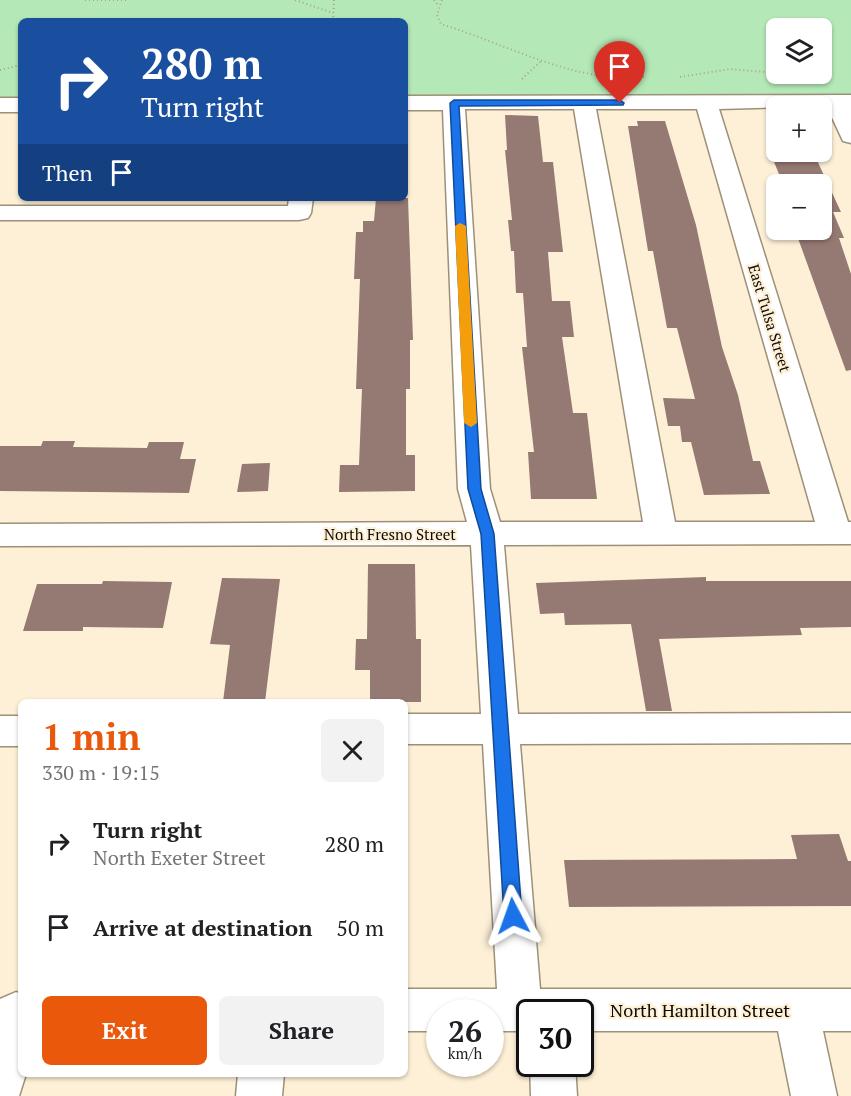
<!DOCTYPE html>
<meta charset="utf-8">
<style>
body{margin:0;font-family:"PT Serif",serif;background:#f2f2f2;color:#202124;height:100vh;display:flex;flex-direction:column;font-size:22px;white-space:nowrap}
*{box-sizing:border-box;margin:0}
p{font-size:20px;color:#757577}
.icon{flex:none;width:33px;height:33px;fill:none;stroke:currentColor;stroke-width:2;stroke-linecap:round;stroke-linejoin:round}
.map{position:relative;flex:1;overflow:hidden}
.details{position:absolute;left:18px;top:699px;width:390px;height:378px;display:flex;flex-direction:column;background:#fff;border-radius:9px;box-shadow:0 2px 4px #0004}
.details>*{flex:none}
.top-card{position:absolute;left:18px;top:18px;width:390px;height:183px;border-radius:9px;box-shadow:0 2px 4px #0004;background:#1a4fa0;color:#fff;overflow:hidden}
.controls{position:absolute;left:766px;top:18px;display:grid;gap:12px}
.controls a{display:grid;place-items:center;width:66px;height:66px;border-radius:9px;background:#fff;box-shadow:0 2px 4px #0004;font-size:30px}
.speed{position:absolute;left:426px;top:999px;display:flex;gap:12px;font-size:30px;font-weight:700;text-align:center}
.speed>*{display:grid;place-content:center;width:78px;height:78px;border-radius:50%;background:#fff;box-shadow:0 2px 4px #0004;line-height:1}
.speed small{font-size:15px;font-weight:400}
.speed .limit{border:3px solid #111;border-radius:9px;background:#fff;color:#111}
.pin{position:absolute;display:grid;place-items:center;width:51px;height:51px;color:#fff;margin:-62px -26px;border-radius:50% 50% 50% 0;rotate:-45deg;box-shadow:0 0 6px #0007}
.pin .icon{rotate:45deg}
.me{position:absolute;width:66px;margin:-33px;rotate:356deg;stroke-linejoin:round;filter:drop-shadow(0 0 4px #0008)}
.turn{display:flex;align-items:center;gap:21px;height:126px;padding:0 24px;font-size:27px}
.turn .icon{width:78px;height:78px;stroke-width:2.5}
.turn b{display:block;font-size:42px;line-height:51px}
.then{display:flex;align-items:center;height:57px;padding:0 24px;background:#0003;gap:12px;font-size:22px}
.round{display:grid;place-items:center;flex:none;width:63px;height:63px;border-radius:9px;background:#f2f2f2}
.summary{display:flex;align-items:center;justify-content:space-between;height:102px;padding:0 24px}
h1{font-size:36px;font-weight:700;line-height:45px;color:#ea580c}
.primary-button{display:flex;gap:12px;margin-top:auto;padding:12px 24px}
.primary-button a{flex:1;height:69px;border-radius:9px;background:#ea580c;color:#fff;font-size:24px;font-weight:700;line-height:69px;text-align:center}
.primary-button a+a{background:#f2f2f2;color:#202124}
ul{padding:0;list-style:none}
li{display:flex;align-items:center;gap:18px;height:84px;padding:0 24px}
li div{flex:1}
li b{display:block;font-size:22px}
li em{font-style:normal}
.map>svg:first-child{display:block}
.green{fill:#b4e8b6;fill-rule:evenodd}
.building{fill:#957973}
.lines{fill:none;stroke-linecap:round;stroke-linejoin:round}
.minor-casing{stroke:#9d9079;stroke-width:3}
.path{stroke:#ada28f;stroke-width:2;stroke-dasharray:1 3;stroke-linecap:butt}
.minor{fill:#fff;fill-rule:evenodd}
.route{fill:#1a73e8;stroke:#114b97;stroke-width:1.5}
.slow{fill:#f59e0b}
.labels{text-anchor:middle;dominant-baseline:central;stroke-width:4.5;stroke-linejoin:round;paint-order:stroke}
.street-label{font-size:15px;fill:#100c04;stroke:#fef0d7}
.near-street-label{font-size:18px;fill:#100c04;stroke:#fef0d7}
</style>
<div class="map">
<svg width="851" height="1096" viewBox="0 0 851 1096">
<rect width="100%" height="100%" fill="#fef0d7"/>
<path class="green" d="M0,0H851V94L405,96V21H21V97H0ZM777,28H822V74H777Z"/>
<path class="building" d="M505,115L538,116L543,162H553L563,252H548L552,301H570L574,337H562L573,413H587L597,499H531L528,452H534L522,347H527L523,293H516L514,251H511L508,220H512L505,150H507Z
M637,121H665L696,225L722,347L738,395L753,461H760L770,494L704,495L691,442H682L680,426H668L663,398L695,399L677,328H667L653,251H648L628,126H638Z
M770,152H802L804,156H815L841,212H833L844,238H839L851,274V370L846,371L795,230H822V184H783Z
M376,198H408L413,340H410V389H406V455H415V491L339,492L340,465H359L362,389H356L360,279H354L356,232H363V221H374Z
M43,441H75L73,447L147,448L149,442H184L180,459H196L189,493L0,491V446H41Z
M270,463L268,491L237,492L242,464Z
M368,564H415L416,639H421V702H370V670H355L356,639H367Z
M706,577V581H851V627L800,628L802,635L659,639L672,711H646L631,624L565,625L564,613L540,614L536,583Z
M222,578L280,579L265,702H223L230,645L210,644Z
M103,581L172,582L163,628L83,627V631H23L37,584H102Z
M839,834L848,861H851V906L569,907L564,860L797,859L791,835Z"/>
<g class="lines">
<defs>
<path id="minor" d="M851,95V143L843,141L828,109L822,106L719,109L848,522H851V544L504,545L518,714L851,713V743L520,744L540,989H851V1031H823L837,1096H791L778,1031H580V1012H530V1031H490V1012H440V1031H405V989H497L483,744H405V714H481L471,545L0,546V524L467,522L458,489L443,110H405V96ZM465,109H574L643,522H500L490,489ZM596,109H697L815,522H675Z
M0,98H21V112H0Z
M289,198H313L311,213L308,218L299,220H0V206H288Z
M0,716H21V746H0Z
M16,992L21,994V1074H26L19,1096H0V999Z
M530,1063L575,1064L577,1096H531Z
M238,1074H284L282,1096H236Z"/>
</defs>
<use href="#minor" class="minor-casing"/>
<path class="path" d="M85,0H129
M295,0L333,13
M434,0L439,6
M442,0L437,15L441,24C490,39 539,64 590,74C607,77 627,76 645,77
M333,21L334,0
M0,70L21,65
M781,74L804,76
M680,77L730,69L777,73
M522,79L541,61"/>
<use href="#minor" class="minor"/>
</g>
<path class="route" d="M620,100L624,103L623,105L459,106L481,489L494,534L522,916L519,922L513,924L507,922L504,916L481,534L468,489L450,103L454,100Z"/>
<path class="slow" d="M460,223L466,226L477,423L471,427L464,423L455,226Z"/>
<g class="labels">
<g class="street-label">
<text transform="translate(770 318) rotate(73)">East Tulsa Street</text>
<text x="390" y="534">North Fresno Street</text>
</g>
<g class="near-street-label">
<text x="700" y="1010">North Hamilton Street</text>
</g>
</g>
</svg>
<div class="controls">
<a><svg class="icon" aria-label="layers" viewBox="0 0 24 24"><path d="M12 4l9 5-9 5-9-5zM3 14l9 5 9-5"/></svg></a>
<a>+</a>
<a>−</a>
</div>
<div class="speed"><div>26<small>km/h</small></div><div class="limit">30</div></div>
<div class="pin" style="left:620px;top:103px;background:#d93025"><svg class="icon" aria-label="arrive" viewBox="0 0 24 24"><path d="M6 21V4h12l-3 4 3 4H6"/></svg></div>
<svg class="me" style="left:513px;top:916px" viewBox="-20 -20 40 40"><path d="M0-17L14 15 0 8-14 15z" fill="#1a73e8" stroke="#fff" stroke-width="4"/></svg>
<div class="top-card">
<div class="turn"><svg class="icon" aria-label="right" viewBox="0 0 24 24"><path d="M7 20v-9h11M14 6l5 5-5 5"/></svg><div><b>280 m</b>Turn right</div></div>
<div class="then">Then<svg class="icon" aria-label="arrive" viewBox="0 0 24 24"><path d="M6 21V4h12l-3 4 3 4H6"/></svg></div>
</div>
<section class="details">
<div class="summary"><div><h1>1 min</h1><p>330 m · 19:15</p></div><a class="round"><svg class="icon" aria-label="close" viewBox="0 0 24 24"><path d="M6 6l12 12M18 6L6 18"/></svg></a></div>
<ul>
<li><svg class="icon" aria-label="right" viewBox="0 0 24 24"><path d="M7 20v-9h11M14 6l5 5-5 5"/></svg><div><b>Turn right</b><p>North Exeter Street</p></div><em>280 m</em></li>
<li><svg class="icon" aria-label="arrive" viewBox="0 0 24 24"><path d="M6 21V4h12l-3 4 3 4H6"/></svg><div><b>Arrive at destination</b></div><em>50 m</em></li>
</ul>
<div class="primary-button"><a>Exit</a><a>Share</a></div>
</section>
</div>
